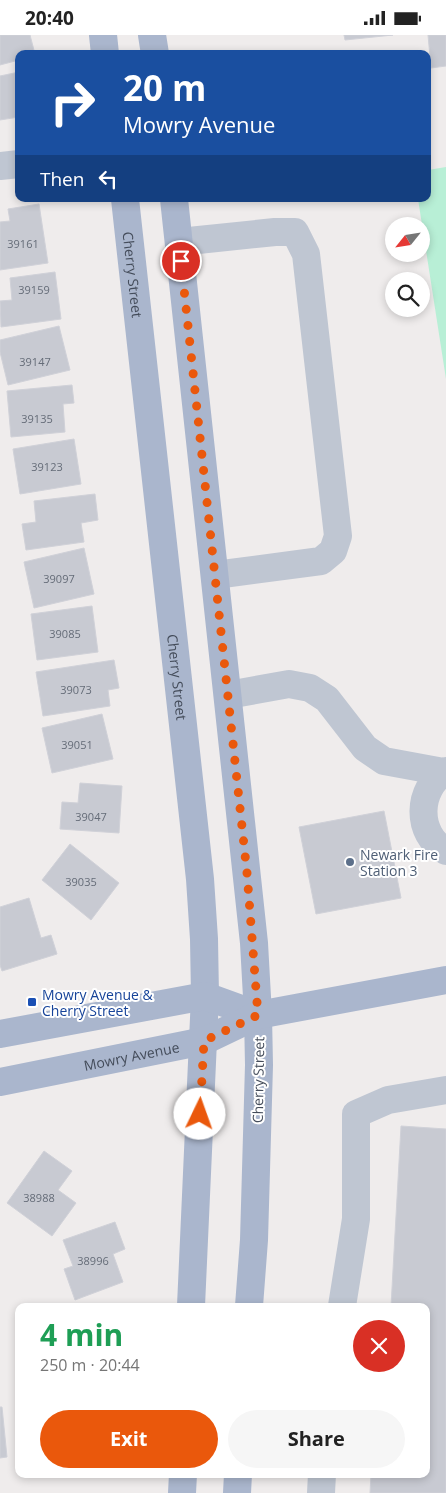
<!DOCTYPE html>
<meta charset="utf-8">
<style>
body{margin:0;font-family:"Open Sans",sans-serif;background:#f6f6f6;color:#222;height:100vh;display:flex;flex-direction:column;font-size:19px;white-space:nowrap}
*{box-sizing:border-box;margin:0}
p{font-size:16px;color:#767676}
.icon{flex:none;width:28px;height:28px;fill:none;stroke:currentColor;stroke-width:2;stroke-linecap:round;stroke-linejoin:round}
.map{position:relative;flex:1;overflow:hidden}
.drawer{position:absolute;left:15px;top:1268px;width:415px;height:175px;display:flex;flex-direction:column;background:#fff;border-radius:10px;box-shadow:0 2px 8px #0003}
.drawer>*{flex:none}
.guide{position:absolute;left:15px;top:15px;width:416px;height:152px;border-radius:10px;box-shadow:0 2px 8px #0003;background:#1a4fa0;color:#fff;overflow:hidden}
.needle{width:32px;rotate:240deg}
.controls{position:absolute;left:385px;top:182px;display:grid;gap:10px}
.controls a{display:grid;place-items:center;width:45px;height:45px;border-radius:50%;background:#fff;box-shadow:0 2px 8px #0003;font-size:25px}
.pin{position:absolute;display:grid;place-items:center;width:42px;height:42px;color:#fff;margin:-21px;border:2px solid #fff;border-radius:50%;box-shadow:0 1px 5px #0007}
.me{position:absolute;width:55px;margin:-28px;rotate:3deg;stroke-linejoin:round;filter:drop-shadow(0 0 4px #0008)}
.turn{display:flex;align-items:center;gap:18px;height:105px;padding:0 25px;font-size:22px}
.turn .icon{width:65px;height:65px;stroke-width:2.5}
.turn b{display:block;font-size:35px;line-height:42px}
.then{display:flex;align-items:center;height:48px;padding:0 25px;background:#0003;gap:10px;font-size:19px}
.round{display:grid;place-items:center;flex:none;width:52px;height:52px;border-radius:26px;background:#f6f6f6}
.head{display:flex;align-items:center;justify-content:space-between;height:85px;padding:0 25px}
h1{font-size:30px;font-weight:700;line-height:38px;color:#1e9e55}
.cta{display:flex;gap:10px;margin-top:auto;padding:10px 25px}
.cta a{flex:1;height:58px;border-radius:30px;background:#ea580c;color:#fff;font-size:20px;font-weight:700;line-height:58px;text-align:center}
.cta a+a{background:#f6f6f6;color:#222}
.status{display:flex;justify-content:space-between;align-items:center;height:35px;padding:0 25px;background:#fff;direction:ltr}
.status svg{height:14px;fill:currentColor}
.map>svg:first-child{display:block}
.green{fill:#b8efd6}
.building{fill:#c8cad2;stroke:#d0d1d8}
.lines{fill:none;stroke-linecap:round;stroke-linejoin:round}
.minor{stroke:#bfc6d2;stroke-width:28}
.major{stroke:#aab6cd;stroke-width:28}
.route{stroke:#ea580c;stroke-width:9;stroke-dasharray:0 16.2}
.service-dot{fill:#5c6f8a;stroke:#fff;stroke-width:2}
.transit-dot{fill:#1a4fb4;stroke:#fff;stroke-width:2}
.labels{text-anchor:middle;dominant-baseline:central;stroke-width:4;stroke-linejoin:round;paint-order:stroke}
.number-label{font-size:11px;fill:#656c78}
.street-label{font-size:14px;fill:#444c5a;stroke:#fff}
.service-label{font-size:14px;fill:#4e5e75;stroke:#fff;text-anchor:start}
.transit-label{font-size:14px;fill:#164399;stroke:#fff;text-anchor:start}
</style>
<div class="status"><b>20:40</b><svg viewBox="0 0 49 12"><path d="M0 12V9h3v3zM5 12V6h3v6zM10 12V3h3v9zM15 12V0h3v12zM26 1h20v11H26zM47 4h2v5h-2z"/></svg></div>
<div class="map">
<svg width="446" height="1458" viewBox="0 0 446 1458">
<rect width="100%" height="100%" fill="#efecec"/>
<path class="green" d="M446,132V344L418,164H428V135Z"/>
<path class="building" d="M0,0H30L35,19H19V25L0,30Z
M344,0H393L345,5Z
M428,0H446V31L431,33Z
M19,37V82L0,85V41Z
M39,169L48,228L0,235V187L10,186L8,174Z
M55,237L61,284L1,292L0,266L12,265L10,243Z
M59,291L70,335L8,350L0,317V305Z
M72,350L74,368L63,369L65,397L11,402L7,356Z
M74,404L81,449L20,459L13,414Z
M95,459L98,485L81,488L84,507L26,515L22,489L36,487L34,466Z
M84,513L94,559L34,573L24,527Z
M92,571L98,617L37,625L31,579Z
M114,625L119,653L108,655L110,671L43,681L36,637Z
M102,679L113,724L52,738L42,693Z
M80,748L122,751L119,798L60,794L62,767L78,768Z
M384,776L401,863L316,879L299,792Z
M70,809L119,848L91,885L42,845Z
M29,863L41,903L51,900L57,919L2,936L0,930V872Z
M401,1091L446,1094V1458H370L371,1439H426V1271H391Z
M44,1116L72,1136L58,1155L76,1168L52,1201L7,1168Z
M115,1187L125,1214L113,1219L123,1247L75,1265L64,1234L73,1231L63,1205Z
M0,1372H2L7,1422L0,1423Z"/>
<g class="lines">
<path class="minor" d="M0,131L19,129
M179,207L275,197H295L306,219L338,501L333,516L321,526L215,540
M228,660L289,649L310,653L327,664L365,713L384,726L444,737
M446,736C417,753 415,799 446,816
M342,1271L356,1184V1079L388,1065L446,1055
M321,1458L322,1439"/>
<g class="major">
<path d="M103,0L105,19"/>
<path d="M152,0L155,19"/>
<path id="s1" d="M125,164L200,844L204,904L205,961L191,1271"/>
<path d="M174,164L254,908L258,980L259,1030L254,1205L249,1271"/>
<path d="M0,999L205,961L258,980"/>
<path id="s2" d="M0,1047L204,1006L258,980L446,945"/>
<path d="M182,1458L183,1439"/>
<path d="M237,1458L238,1439"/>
</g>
</g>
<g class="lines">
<path class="route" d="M181,226L247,838L258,980L204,1006L200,1079"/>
</g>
<circle class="service-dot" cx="350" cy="827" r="5"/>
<rect class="transit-dot" x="27" y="962" width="10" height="10" rx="2.5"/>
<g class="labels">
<g class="number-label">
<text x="23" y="208">39161</text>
<text x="34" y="254">39159</text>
<text x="35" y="326">39147</text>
<text x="37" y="383">39135</text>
<text x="47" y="431">39123</text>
<text x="59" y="543">39097</text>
<text x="65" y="598">39085</text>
<text x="76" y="654">39073</text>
<text x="77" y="709">39051</text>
<text x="91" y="781">39047</text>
<text x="81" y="846">39035</text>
<text x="39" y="1162">38988</text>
<text x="93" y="1225">38996</text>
</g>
<g class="street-label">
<text stroke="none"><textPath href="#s1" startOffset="76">Cherry Street</textPath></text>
<text stroke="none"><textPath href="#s1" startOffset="481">Cherry Street</textPath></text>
<text stroke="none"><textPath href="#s2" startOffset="134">Mowry Avenue</textPath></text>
<text transform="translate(258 1045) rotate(-89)">Cherry Street</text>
</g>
<g class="service-label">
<text x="360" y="819">Newark Fire<tspan x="360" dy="16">Station 3</tspan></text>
</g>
<g class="transit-label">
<text x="42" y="959">Mowry Avenue &amp;<tspan x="42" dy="16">Cherry Street</tspan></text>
</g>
</g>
</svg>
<div class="controls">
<a><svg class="needle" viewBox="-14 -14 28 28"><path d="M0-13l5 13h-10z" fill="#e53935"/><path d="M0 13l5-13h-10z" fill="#767676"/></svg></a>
<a><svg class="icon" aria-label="search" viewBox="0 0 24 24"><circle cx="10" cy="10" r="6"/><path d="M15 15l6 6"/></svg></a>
</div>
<div class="pin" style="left:181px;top:226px;background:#d93025"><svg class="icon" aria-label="arrive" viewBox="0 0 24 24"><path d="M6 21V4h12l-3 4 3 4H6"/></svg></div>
<svg class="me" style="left:200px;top:1079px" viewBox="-20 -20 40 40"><circle r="19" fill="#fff"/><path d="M0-13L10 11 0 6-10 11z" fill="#ea580c"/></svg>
<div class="guide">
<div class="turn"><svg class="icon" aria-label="right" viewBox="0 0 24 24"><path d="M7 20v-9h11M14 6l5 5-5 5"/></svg><div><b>20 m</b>Mowry Avenue</div></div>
<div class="then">Then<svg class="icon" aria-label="left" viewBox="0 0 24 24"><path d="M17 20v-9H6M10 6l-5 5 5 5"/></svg></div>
</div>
<section class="drawer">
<div class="head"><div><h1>4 min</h1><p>250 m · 20:44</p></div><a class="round" style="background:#d93025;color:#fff"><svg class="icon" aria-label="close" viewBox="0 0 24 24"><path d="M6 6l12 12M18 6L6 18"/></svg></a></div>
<div class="cta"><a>Exit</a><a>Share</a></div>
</section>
</div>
